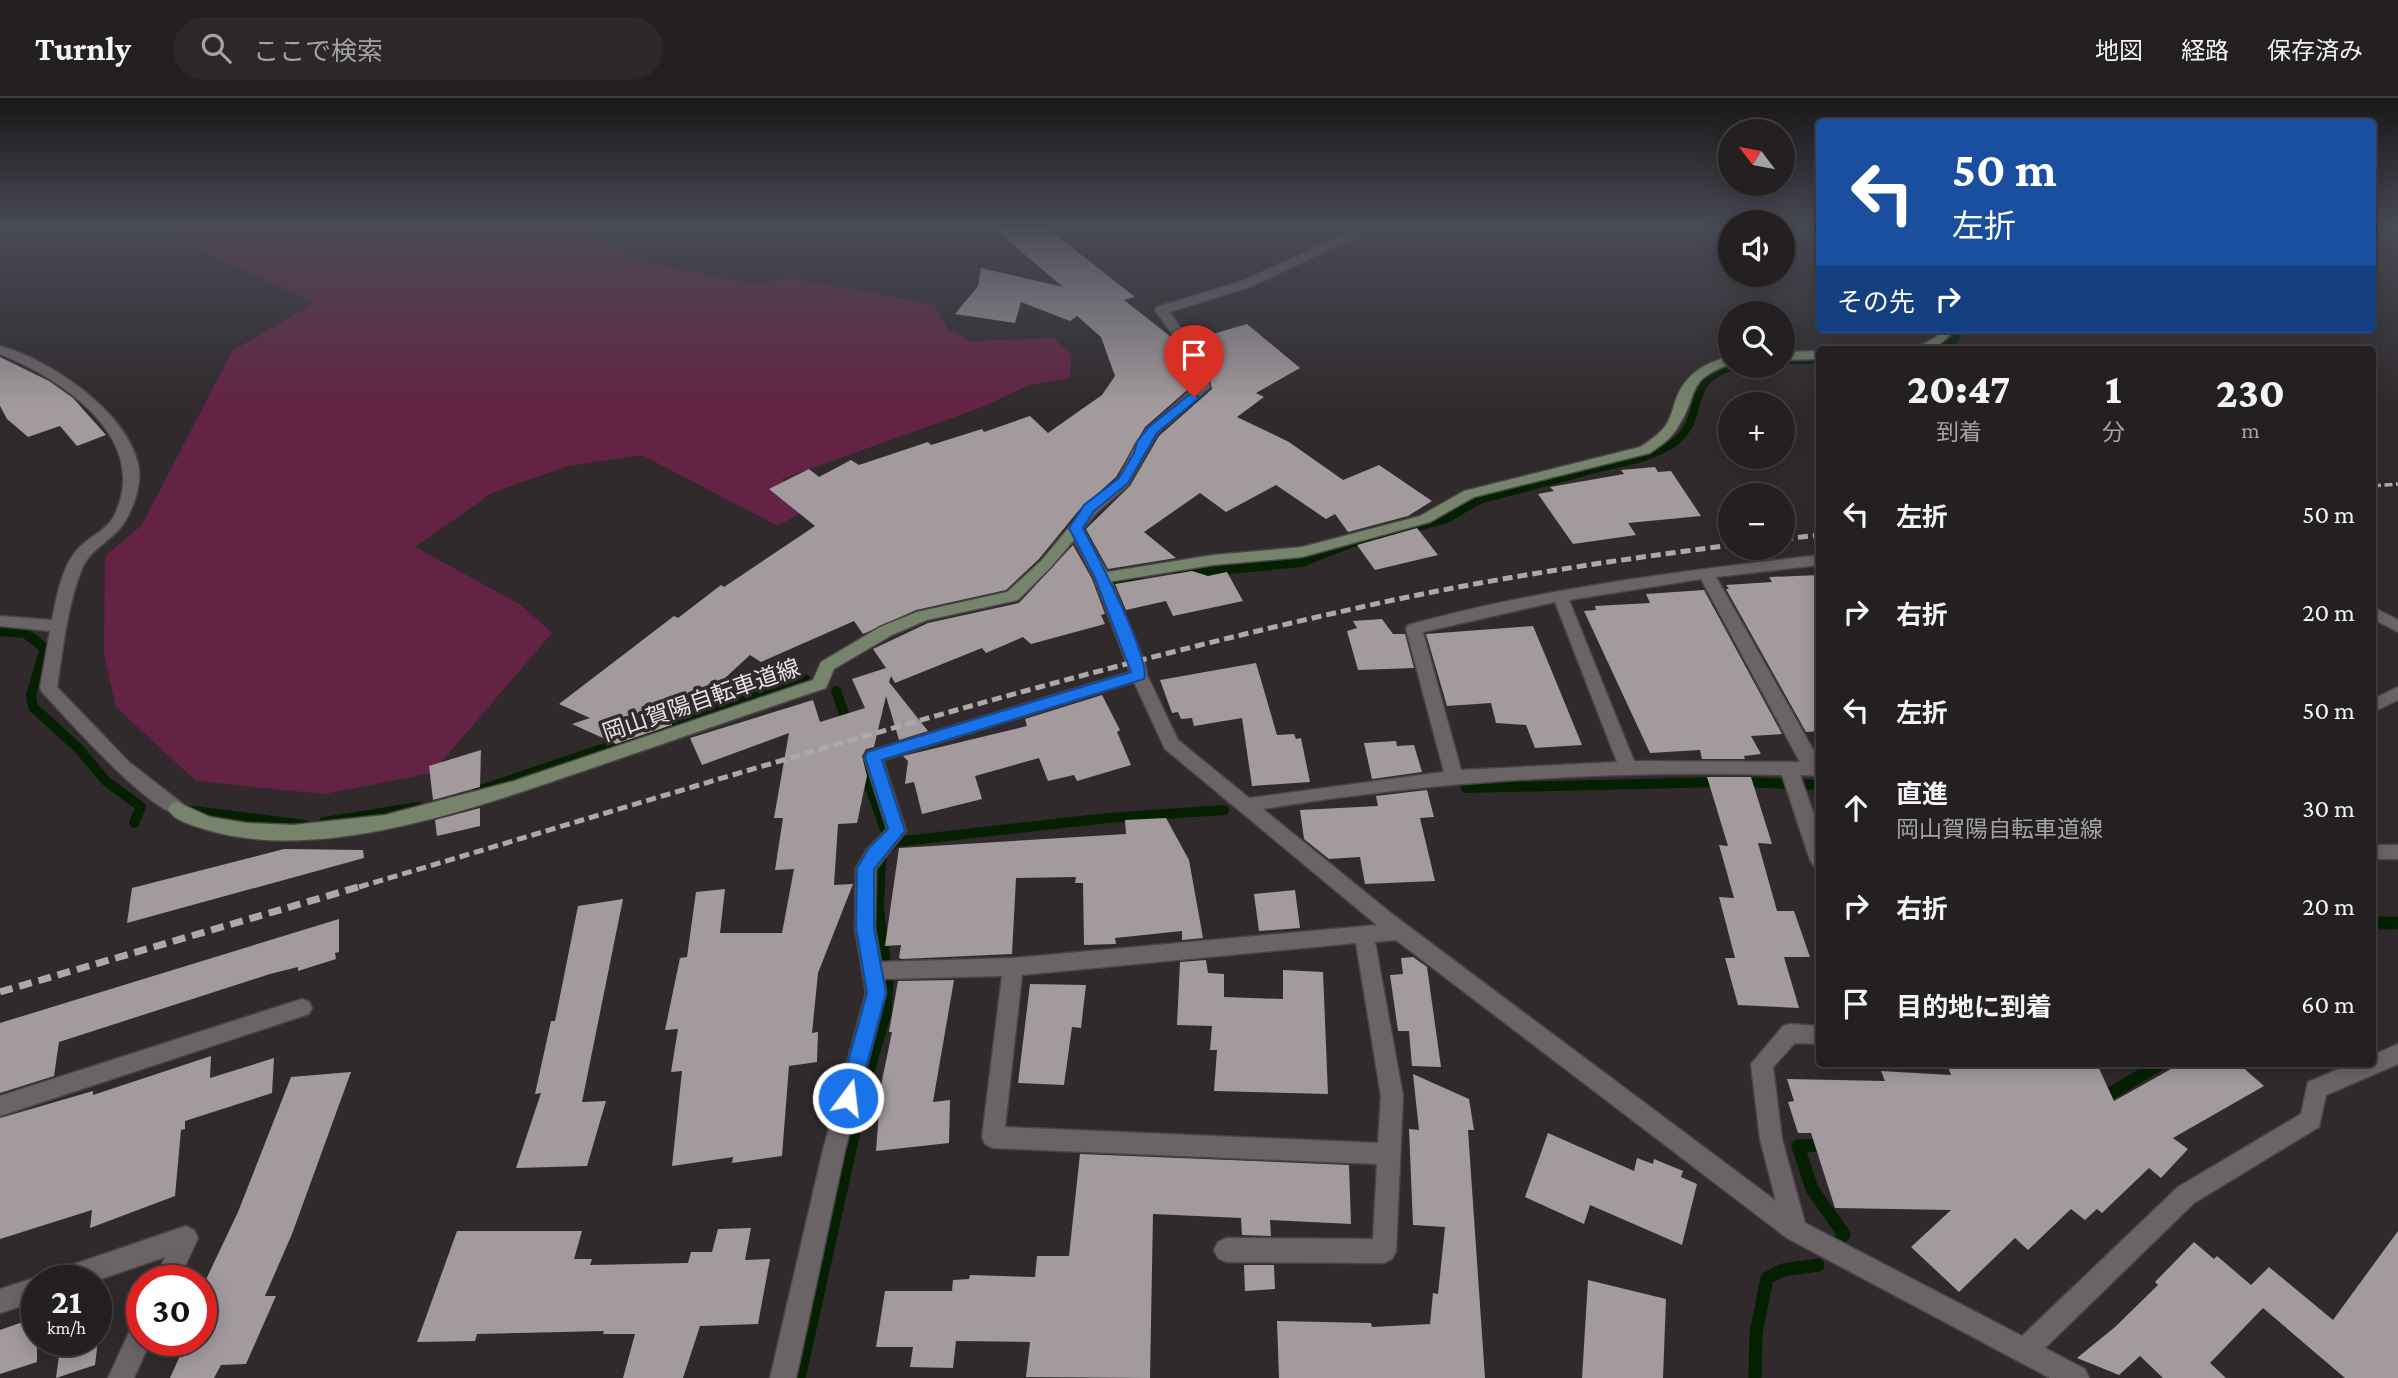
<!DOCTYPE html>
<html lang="ja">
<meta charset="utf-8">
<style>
body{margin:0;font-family:"Crimson Pro","Noto Sans JP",serif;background:#2c282a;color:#f1f3f6;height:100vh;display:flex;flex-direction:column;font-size:26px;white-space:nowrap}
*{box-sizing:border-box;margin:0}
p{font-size:23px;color:#a3a3a5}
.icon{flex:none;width:38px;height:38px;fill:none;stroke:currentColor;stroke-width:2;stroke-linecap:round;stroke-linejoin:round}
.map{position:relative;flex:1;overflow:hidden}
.panel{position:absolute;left:1816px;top:248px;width:560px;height:721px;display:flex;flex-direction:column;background:#242021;border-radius:7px;box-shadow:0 4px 18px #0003,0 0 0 2px #413e3f}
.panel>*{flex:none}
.top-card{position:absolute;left:1816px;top:21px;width:560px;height:214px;border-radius:7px;box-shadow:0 4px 18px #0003,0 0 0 2px #413e3f;background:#1a4fa0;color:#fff;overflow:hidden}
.needle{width:46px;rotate:302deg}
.controls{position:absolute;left:1718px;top:21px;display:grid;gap:14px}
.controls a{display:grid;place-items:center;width:77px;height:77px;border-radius:50%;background:#242021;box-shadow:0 4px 18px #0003,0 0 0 2px #413e3f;font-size:35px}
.speed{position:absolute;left:21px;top:1167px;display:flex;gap:14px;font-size:35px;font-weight:700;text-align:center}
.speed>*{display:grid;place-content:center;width:91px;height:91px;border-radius:50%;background:#242021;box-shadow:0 4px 18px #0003,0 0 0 2px #413e3f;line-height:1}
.speed small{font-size:18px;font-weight:400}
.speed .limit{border:10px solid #d22;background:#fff;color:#111}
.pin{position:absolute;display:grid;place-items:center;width:60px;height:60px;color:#fff;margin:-72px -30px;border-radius:50% 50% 50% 0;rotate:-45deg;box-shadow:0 0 7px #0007}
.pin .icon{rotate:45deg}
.me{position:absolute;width:77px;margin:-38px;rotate:15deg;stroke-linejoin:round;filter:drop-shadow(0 0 5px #0008)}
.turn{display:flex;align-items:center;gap:24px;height:147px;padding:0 21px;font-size:32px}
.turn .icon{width:91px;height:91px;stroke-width:2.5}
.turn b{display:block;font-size:49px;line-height:60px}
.then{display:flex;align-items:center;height:66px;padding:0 21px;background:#0003;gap:14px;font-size:26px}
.eta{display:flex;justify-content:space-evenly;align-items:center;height:119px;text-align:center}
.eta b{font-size:42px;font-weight:800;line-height:49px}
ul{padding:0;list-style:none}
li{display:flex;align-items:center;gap:21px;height:98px;padding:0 21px}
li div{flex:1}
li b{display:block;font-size:26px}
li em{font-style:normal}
header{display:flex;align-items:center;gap:42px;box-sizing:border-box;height:98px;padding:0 35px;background:#242021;border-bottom:2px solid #413e3f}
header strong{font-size:33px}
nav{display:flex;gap:38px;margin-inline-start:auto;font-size:24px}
.search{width:490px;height:63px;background:#2c282a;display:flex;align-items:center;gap:18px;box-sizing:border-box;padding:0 24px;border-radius:38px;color:#a3a3a5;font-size:26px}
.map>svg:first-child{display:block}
.green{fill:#642344}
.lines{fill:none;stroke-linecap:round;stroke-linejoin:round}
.stream-far2{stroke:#052000;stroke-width:8}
.stream-far1{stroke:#052000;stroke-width:10}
.stream{stroke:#052000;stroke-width:13}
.building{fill:#a29a9d}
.minor-casing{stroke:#494547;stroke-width:3}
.secondary-casing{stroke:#494547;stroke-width:3}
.minor{fill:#6b6466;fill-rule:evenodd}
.secondary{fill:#76846b;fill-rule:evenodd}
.rail-far2{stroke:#ada9ab;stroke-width:3.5;stroke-dasharray:8 3.5;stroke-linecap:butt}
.rail-far1{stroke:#ada9ab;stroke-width:5;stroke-dasharray:10 5;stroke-linecap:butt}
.rail{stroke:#ada9ab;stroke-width:7;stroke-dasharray:13 7;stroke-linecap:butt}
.route{fill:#1a73e8;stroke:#114b97;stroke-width:2}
.labels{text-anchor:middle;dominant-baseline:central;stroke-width:7;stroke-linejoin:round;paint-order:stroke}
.street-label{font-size:23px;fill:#e6e2e4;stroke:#302a2c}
</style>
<header>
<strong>Turnly</strong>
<div class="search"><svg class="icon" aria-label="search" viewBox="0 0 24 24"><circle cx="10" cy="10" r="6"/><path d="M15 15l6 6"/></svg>ここで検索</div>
<nav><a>地図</a><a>経路</a><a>保存済み</a></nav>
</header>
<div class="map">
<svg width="2398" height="1280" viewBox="0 0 2398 1280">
<rect width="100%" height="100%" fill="#302a2c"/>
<path class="green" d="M125,129H579L639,163L755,186L792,180L935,207L947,230L970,243L1054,240L1071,257L1070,280L1029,287L985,308L782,381L803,413L778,428L642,357L568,368L492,395L415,449L521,507L552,535L432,675L324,696L196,683L116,609L104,557L105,458L142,427L232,253L315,205L163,135Z"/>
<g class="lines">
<path class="stream-far2" d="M1938,252L1955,242L1959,231
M1783,262H1820
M1456,415L1480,402C1520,391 1560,381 1600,370C1624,364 1651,360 1672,346C1710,320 1679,283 1735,268"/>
<path class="stream-far1" d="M1179,476L1301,464L1350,445L1444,421L1459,413
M1118,485L1139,482
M0,533L25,535L45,550L31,597L33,609L78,650L106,683L141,709L134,725
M836,593L849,629
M862,667L886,734L893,742
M1741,684L1820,687
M1466,690L1722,684
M478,693L806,582
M193,713L305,727
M324,724L419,709
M879,789L882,757L895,744L1107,720L1224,712"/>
<path class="stream" d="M2373,825H2398
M2098,1003L2160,966
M1827,1047L1798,1048L1812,1091L1844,1136L1840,1142
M799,1280L866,980L885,915L887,884L877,807L879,787
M1755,1280L1756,1235L1767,1180L1783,1172L1818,1167"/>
</g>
<path class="building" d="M992,129H1046L1135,199L1124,202L1171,239L1186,259L1193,287L1145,329L1116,379L1079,412L1039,461L1006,492L916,512L863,536L854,523L761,564L750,557L725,580L664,606L672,627L616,646L572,626L590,620L559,606L674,518L678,520L721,487L724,489L815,428L769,391L809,371L819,379L851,362L859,367L928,344L931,347L982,331L984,334L1030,318L1048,335L1102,297L1115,278L1101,239L1077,218L1070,223L1021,204L1015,225L955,216L978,188L981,170L1063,189Z
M1247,226L1300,270L1256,295L1264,299L1237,319L1289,344L1343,382L1379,367L1432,403L1408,418L1348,434L1335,416L1326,421L1276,387L1226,414L1200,395L1144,434L1176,460L1108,471L1086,431L1130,388L1159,338L1212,291L1204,257L1192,242Z
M0,259L49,283L73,300L106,337L77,348L60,328L28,339L7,321L0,308Z
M1655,369L1658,374L1671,373L1701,418L1628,425L1636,437L1573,446L1538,396L1554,393L1550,389L1624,376L1621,372Z
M1417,430L1438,457L1375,472L1357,447Z
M1073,447L1092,481L1105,516L1101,517L1105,526L1031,546L1023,539L986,555L982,550L895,585L891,578L889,584L928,633L899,642L886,598L874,649L866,651L862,658L867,678L857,725L838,726L834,787L853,786L818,875L812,935L818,934L817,964L789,968L782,1058L732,1065L733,1059L672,1068L682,973L671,974L678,931L665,932L680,860L687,859L696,794L725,791L720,835H782L794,771L775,772L783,720H774L789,635L702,667L690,640L813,602L820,624L865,610L852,581L886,570L873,551L928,525L1019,505Z
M1192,473L1208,478L1227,474L1243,503L1173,518L1166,503L1126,512L1115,486Z
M1820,477V633L1806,634L1726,491H1729L1726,487L1772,484L1769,479Z
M1704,492L1782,636L1751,638L1761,656L1744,658L1745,661H1702L1700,652L1650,655L1584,513L1596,512L1595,508L1650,505L1646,496Z
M1382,521L1393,536H1405L1414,570L1358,572L1347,533L1357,530L1353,523Z
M1533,528L1548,564L1582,647L1535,650L1526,627L1496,625L1491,605L1447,608L1426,536Z
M1256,565L1277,637L1294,636L1296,641L1301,640L1310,684L1252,688L1242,620L1194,628L1192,620L1181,621L1178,614L1172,615L1160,582Z
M1102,597L1120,632L1117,634L1131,667L1077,683L1074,677L1048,683L1039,660L975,678L982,701L922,716L914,684L905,686L908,663L903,658L1027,628L1025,621Z
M1396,643L1397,648L1414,647L1422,674L1372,681L1364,645Z
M481,652L480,689L433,702L429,668Z
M1707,679H1751L1772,746L1758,745L1777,813H1794L1810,859H1784L1799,910L1738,907L1725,860H1735L1719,799L1734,800L1719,747L1728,748Z
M1427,692L1434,719L1420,720L1435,783L1365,786L1360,759L1329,761L1304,741L1300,712L1378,708L1376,698Z
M480,710V728L437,738L435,722Z
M1166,720L1189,762L1203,840L1182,842V833L1115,840L1116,846L1084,847L1083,785H1075L1076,779L1016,780L1012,856L902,861L899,860L901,847L885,848L899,750L1126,736L1125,722Z
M284,751L363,752L364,760L127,825L132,790Z
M1295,792L1300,830L1259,833L1254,796Z
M623,801L582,1004L606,1003L587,1068L516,1070L541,995L535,996L551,923H555L578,808Z
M339,821V854L335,855L336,861L298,873V869L270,876L59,944L54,978L0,995V925Z
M1413,859L1427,869L1441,969L1412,968L1409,933H1398L1390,877L1403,876L1401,860Z
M1206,862L1208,875L1224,876V899L1283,901V872L1323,874L1328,996L1214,993L1217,952H1210L1212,928L1177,927L1180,864Z
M954,882L933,1004L950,1002L949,1045L876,1053L881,987L892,934H889L898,883Z
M1030,886L1086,887L1081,930L1072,929L1064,987L1018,985Z
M211,958L210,980L274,960L272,995L185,1023V1031L181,1032L175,1098L90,1130L92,1112L0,1141V1020L93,993V997Z
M1947,966L2039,969L2038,966H2097L2114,1003L2180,966H2239L2264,988L2173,1040L2188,1051L2161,1080L2149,1070L2102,1115L2097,1111L2085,1122L2071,1111L2028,1152L2015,1140L1959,1194L1911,1149L1951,1112L1835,1110L1811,1035H1798L1788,1004L1794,1003L1787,981L1885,983L1881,973L1951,977Z
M351,974L292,1136L265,1198H276L246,1266L221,1267L214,1280H170L187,1242H201V1192L238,1114L291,979Z
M1413,976L1469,1001L1474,1032H1468L1485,1280H1279L1277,1223L1371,1225L1372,1229L1430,1226L1433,1195L1438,1196L1445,1129L1413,1127L1409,1031L1419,1032Z
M1548,1035L1634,1073L1637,1060L1653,1066L1654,1061L1683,1073L1681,1079L1697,1086L1682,1147L1590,1107L1584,1126L1525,1099Z
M1080,1056L1349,1067L1351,1126L1270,1122L1271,1138L1242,1137L1241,1120L1153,1116L1150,1280L1026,1279L1030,1244L956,1243L953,1270L910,1269L913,1249H876L885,1193H952L953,1182L969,1181L970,1177L1035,1179L1037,1158H1069Z
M751,1130L745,1162L770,1161L758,1226L700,1228L683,1280H623L635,1236H603L604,1233L477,1236L475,1243L417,1244L457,1133H582L574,1161H592L590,1167L688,1165L691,1154H712L718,1131Z
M2398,1133V1280H2345L2263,1210L2210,1265L2226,1280H2163L2140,1258L2119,1277L2077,1260L2115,1229L2158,1187L2155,1184L2194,1144L2214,1161L2217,1158L2251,1187L2269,1169L2333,1222Z
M1244,1167H1274L1275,1191L1245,1193Z
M1588,1182L1666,1201L1663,1280H1582Z
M37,1219V1264L0,1276V1232Z
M61,1242H98L95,1267L56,1280Z"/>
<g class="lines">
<defs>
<path id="minor" d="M1361,129H1376L1250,189L1169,214L1201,258L1210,289L1157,336L1128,387L1097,414L1081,433H1071L1069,430L1081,414L1118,381L1136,346L1147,331L1196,288L1188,258L1155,212L1157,209L1242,183Z
M0,248C49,261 126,313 138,366C142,383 136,402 128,418C117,442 90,448 81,473C67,510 63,550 57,589L129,664L183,706L186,711L183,716C157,724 63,616 42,594L40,590L50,533L0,528V518L52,522C57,498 62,465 81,448C91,438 106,432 113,420C154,342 63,281 0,256Z
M1820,457V467L1716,479L1820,664V678L1800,677L1820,734V770L1813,767L1810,762L1782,677C1608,672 1435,683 1263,711L1392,816L1776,1103L1760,1041L1751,966L1783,928L1790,926L1820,928V946L1795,945L1773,969L1782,1041L1805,1125L2022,1238L2178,1089L2301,1016L2308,984L2351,966H2373V957L2398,946V966L2326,997L2319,1029L2194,1105L2045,1250L2085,1271L2089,1280H2050L1787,1140L1396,842L1375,844L1403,998L1396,1153L1392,1161L1384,1165L1226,1164L1218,1160L1214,1152L1218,1144L1226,1140L1373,1141L1377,1066L993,1050L985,1046L982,1039L1002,878L884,881L886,895L845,1052L796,1280H770L823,1052L866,895L855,830L856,770L868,750L887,731L864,659L867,654L1130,574L1094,480L1102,475L1110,480L1145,565L1147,577L1178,642L1249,700L1444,674L1406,531L1408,527C1542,490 1682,473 1820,457ZM1701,481L1800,664L1634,663L1569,502ZM1555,504L1617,664L1461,672L1423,534ZM1134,584L1165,651L1377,827L1013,860L881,864L875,830L876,771L906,733L883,662ZM1356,845L1381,998L1378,1045L1005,1029L1022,877Z
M2373,509L2398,522V534L2373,521Z
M2398,589V602L2373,614V601Z
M2373,747H2398V761H2373Z
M302,901L309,904L312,910L309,916L0,1018V998Z
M186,1128L194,1132L198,1140L178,1183H154L165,1159L95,1183H48L51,1174L60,1171Z
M37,1179L46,1183H37V1203L0,1215V1191Z
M142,1223V1242H151L134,1280H108L133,1226Z"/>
<path id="secondary" d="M1942,231H1954C1942,248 1932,252 1912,252L1936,239Z
M1820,253V261L1783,262V254Z
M1731,258V266C1684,282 1700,296 1678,329C1671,341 1661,347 1650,355L1474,399L1430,424L1302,459L1213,467L1102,485L1094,480L1074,442L1051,469L1018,502L927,522L892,537L834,571L826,590C749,616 672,643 595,669C483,707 321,768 204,731C192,727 174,723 168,711L171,706L177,704L210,719L247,725L293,727L385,717L514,683L813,582L821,564L880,529L917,514L1007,494L1041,463L1071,427H1081L1107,474L1213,457L1302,449L1420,418L1464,393L1640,349C1649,343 1659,337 1666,327C1671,319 1673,310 1676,301C1686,275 1705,265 1731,258Z"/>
</defs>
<use href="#minor" class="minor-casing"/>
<use href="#secondary" class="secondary-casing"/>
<use href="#minor" class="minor"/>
<use href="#secondary" class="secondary"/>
<path class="rail-far2" d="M2373,388L2398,386"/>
<path class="rail-far1" d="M1783,441L1820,437
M359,789C693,690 1026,583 1366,508C1487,481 1609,463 1731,447"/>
<path class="rail" d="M0,894L365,787"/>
</g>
<linearGradient id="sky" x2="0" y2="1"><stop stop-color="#1a1718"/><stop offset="0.42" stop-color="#484a56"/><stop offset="1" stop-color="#484a56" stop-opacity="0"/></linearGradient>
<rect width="2398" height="308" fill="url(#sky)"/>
<path class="route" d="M1190,296L1200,299L1157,335L1128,385L1094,413L1083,430C1095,453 1152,563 1144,581L882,662L905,733L874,771V830L886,895L858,1000L855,1006L848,1009L841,1006L838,1000L867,895L856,830L857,770L869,750L888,731L865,659L867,654L1131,574L1095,480L1069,430L1084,407L1119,380L1134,355L1137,344L1149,329Z"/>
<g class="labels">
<g class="street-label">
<text transform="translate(701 602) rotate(-19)">岡山賀陽自転車道線</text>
</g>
</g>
</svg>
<div class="controls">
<a><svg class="needle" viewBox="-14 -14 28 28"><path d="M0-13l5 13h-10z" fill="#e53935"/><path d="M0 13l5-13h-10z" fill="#a3a3a5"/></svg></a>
<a><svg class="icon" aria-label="sound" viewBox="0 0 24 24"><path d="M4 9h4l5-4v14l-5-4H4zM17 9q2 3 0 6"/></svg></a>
<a><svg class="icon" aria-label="search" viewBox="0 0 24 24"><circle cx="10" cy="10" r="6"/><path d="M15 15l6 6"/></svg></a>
<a>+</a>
<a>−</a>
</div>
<div class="speed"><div>21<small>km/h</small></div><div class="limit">30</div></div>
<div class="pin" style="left:1194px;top:299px;background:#d93025"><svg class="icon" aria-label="arrive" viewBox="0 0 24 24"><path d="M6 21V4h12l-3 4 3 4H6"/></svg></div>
<svg class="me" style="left:848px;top:1000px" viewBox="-20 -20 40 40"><circle r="17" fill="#1a73e8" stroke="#fff" stroke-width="3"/><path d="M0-11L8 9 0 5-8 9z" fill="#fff"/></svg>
<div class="top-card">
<div class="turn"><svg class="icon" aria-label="left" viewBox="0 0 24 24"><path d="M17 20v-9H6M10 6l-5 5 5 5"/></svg><div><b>50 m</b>左折</div></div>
<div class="then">その先<svg class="icon" aria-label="right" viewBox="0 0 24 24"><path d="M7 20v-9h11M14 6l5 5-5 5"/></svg></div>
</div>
<section class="panel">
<div class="eta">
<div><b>20:47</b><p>到着</p></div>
<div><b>1</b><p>分</p></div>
<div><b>230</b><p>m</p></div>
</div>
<ul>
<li><svg class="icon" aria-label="left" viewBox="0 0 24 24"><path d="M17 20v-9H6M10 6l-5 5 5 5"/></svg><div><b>左折</b></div><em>50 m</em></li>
<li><svg class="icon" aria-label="right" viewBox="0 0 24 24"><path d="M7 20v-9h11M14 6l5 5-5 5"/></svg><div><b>右折</b></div><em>20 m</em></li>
<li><svg class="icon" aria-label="left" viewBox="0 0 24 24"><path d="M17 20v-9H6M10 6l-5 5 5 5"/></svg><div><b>左折</b></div><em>50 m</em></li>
<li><svg class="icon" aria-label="ahead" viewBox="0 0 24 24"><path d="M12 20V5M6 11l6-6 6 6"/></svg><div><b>直進</b><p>岡山賀陽自転車道線</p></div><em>30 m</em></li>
<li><svg class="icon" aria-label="right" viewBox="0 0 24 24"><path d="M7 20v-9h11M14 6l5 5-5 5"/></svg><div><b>右折</b></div><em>20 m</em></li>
<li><svg class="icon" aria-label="arrive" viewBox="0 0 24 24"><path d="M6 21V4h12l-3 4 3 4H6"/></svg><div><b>目的地に到着</b></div><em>60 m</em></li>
</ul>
</section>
</div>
